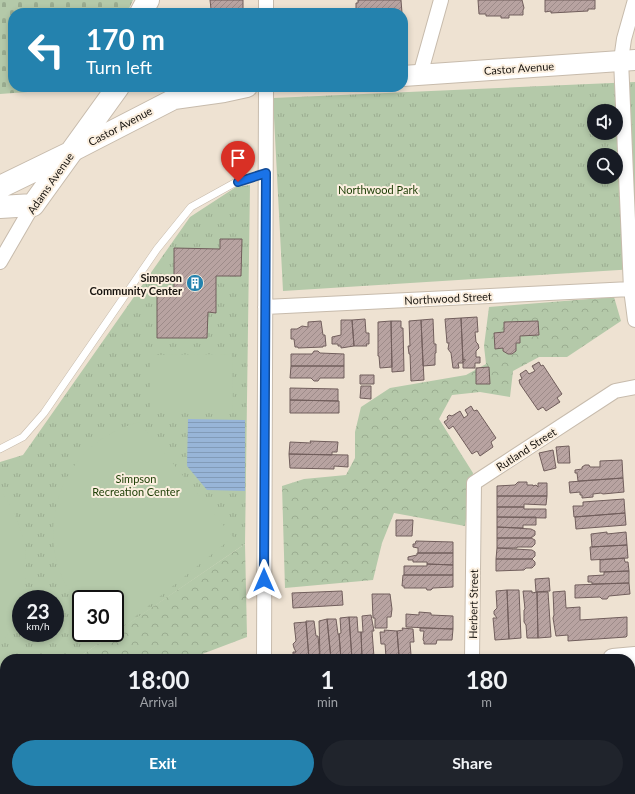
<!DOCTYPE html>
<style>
body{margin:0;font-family:Lato,sans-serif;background:#20242c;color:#f1f3f6;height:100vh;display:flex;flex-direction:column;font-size:15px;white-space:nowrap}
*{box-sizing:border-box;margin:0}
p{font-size:13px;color:#9ea1a6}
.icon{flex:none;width:22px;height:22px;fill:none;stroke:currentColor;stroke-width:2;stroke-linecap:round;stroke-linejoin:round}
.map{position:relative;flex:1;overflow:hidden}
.sheet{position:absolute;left:0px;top:654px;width:635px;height:140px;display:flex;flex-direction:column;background:#171b24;border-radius:16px 16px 0 0;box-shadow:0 2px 6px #0003}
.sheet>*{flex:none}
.banner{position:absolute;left:8px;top:8px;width:400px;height:84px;border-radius:16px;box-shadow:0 2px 6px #0003;background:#2482ae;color:#fff;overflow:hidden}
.buttons{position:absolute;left:587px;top:104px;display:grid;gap:8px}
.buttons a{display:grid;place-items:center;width:36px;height:36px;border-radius:50%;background:#171b24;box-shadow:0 2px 6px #0003;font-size:20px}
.speed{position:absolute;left:12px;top:590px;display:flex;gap:8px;font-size:20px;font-weight:700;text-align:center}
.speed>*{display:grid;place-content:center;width:52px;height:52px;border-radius:50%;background:#171b24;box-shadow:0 2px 6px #0003;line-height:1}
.speed small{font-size:10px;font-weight:400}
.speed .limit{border:2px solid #111;border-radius:6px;background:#fff;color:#111}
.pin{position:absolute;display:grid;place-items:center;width:34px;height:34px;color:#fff;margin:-41px -17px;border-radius:50% 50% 50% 0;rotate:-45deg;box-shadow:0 0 4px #0007}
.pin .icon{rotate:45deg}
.me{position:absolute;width:44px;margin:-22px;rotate:0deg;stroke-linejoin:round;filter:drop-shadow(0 0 3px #0008)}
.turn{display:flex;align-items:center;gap:14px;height:84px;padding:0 12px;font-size:18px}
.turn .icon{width:52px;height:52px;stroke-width:2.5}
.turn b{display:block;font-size:28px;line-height:34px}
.eta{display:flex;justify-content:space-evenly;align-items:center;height:68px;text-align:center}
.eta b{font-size:24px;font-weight:700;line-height:28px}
.cta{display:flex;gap:8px;margin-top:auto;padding:8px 12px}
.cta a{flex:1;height:46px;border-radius:24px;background:#2482ae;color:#fff;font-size:16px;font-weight:700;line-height:46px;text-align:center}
.cta a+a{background:#20242c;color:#f1f3f6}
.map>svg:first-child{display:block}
.grass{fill:url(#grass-tufts);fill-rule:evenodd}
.forest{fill:url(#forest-crowns)}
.cemetery{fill:url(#cemetery-stones)}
.pitch{fill:#b4c9a9}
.water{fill:url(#water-rules)}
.building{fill:url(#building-hatch);stroke:#715e5c}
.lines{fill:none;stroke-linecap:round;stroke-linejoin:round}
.lane-casing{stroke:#c7bbac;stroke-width:8}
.street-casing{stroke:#c7bbac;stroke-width:16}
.secondary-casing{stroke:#c7bbac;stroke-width:22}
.primary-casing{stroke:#c7bbac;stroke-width:24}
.lane{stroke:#fff;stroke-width:7}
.street{stroke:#fff;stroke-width:14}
.secondary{stroke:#fff;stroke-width:20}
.primary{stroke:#fff;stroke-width:22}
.route-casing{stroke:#114b97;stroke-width:10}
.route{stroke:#1a73e8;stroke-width:7}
.labels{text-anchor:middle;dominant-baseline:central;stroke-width:4;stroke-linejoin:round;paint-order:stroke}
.street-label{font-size:11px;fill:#18140f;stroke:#fbefdf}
.park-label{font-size:11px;fill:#1b3c03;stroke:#fbefdf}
.poi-label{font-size:11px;font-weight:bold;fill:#18140f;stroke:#fbefdf;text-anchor:end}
</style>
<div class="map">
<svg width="635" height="794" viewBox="0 0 635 794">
<defs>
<pattern id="grass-tufts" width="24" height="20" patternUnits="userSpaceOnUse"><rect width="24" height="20" fill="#b4c9a9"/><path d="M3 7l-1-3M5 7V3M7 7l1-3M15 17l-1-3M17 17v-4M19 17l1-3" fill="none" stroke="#9aac90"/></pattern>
<pattern id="forest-crowns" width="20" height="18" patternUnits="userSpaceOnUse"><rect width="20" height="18" fill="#b4c9a9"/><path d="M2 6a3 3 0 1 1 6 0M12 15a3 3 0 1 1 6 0" fill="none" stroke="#9aac90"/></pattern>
<pattern id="cemetery-stones" width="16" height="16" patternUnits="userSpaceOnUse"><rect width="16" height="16" fill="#b4c9a9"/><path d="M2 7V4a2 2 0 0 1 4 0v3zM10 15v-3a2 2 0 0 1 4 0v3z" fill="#9aac90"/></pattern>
<pattern id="water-rules" width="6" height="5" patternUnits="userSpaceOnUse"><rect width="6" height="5" fill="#98b5d8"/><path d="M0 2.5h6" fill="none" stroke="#829bb8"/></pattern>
<pattern id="building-hatch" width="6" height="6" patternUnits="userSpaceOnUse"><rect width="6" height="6" fill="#b8a3a1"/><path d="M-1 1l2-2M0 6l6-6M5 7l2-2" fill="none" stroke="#9d8b89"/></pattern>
</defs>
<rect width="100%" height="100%" fill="#eee2d2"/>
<path class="grass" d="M635,82V269L283,291L273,98ZM594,111H616V133H594ZM594,155H616V177H594Z
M250,185L245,544L115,633V599H81V633H115L76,659H5V687L0,688V462L23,455L190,217L236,187ZM21,599H55V633H21Z"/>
<path class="forest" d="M614,297L621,321L567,357H539L513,371L510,397L480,392L452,395L439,419L473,473L465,526L394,513L382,543L373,580L285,588L282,486L304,479L346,475L355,458V432L361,407L390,388L466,375L486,364L484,346L489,307Z
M245,544L247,637L189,659H76Z
M0,727H5V789H13L6,794H0Z"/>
<path class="cemetery" d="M0,0H133L127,13H13V87H95L0,94Z"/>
<path class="pitch" d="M232,354L233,410H150V355Z
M139,422L233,537L115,633V599H81V606C38,560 46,482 96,443C109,433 123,427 139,422Z
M0,489L14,512L20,528L25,544L26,561V578L20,610L13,626L0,646Z"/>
<path class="water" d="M188,419L245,420V491L207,490L187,466Z"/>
<path class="building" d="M210,0H243V13H215V9H211Z
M358,0H401L402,13H358V9H356V3H358Z
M478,0H522L524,8L523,10V15H509V18H501V16H486V14H479Z
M545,0H595V9H588V11L551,13V11L545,12Z
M220,239H242L241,276H216V313L208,312L207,338H157V289H174V248L220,249Z
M477,317L478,332H475L476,342L478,344L479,348L476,351V357H480V363H475V368H463V361H465V359L463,360L461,318Z
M461,318L463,363H458L459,368H453L451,353L448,349L449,343H447L445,319Z
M365,319L366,333H369V344H366L367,346H354L352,320Z
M433,319L434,344H436V353H435V365L423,366L421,320Z
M341,320H352L354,346L341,348V346H338V344H332V337L341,335Z
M421,320L424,380L411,381L410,354H409L408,346H410L409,321Z
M321,321L323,335H325L326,346H323V347L298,348V347H295L294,339H291V329H297L302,326L308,327V322Z
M391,321L392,367L380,368L379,356H378V322Z
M391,321H401V328H403L404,371L392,372Z
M538,321L539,335L520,336V343H516V351L512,354H508L503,351V348L495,349L494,333L504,332V322Z
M314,351H318L320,353L344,354V366H291V354H312Z
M539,362L541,366L543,365L562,394L557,398L560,402L546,411L543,407L538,410L520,384L519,380L522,379L520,374L526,370L529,374L535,371L532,366Z
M291,366H344V378H320L318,381H314L311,378H290Z
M489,367L490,384H476V368Z
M360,375H374V384H360Z
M361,386H371V399L360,398Z
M290,388L338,389V401L290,400Z
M290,400L339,401V413H290Z
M471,406L474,411L477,410L496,438L491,442L493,447L480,456L477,451L472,454L453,426L449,429L444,422L448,419L447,417L449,415L452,416L460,411L464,418L468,415L465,410Z
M310,441L338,442L337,452H332V455L289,454L290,442L311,443Z
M569,446L570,463H558L556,447Z
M553,450L556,468L544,471L539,453Z
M289,454L348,455V467L334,466V469L290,468Z
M622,460L623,478L578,481L577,473H575V470L582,469V467L585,465H589L590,467H600V461Z
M623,478L624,492L603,494L601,493L593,494V497L582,498V495H580V492L570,493L569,482Z
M518,482H527V485H533V486L536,485L538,487V483H547V496H497V486L515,485Z
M497,496H547L546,505L524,504V507H497Z
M624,499L625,513L574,517L573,506H583V502Z
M497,507H524V509H546V518L497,517Z
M625,513L626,525L576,529L575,517Z
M497,517H536V525H523V528L497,527Z
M396,520H413L412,536H396Z
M497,527L531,529L535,531V535L531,538H497Z
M607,532V534L626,532L627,545L592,547L591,534Z
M497,538H531L535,540V544L532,547H517V548H497Z
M416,541L453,542V553H418V548L413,547V544H415Z
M627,545L628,558L591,560L590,547Z
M497,548L532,550L535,552V556L532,559H496Z
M417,553H453V565L427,564V562H413V560H408V557L417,555Z
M624,558L625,562H628L629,571L600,572V560Z
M496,559H532L535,562V565L532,568H526L524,570L496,571Z
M427,564L453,565V575H404V566H427Z
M629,571V583L592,584V582H588V576L604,575V572Z
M403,575H453V587L433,588L431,590H427L426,588H404V586H402Z
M549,578L550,591L536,592L535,579Z
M629,583L630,594L609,596L607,599H602L600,597L575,598V585Z
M507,590H519L521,638L509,639Z
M507,590L509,639L495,640L493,618H497L494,614V611L497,608L496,591Z
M342,591L343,605L293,608L292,593Z
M523,591H532V593L537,592L538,638H527L526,625L524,622V610L525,609Z
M565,591L566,608L580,607V620L627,617V636L626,637L568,641V635L556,636L553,618L554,615L553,592Z
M537,592H548L551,637L538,638Z
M372,594H390L392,609L391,617H387V628H375V618H373Z
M419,612L431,613V615L453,616V629L406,627V614L419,615Z
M371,615L374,631H372L374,657L362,658L361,632H363L362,616Z
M349,617H357L358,632H361L362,658L352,659Z
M349,617L352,659H341L339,634L341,633L340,618Z
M327,619L331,659H320L319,621Z
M327,619H336L338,634H339L341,659H331Z
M306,621H314L316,636H318L320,659H309Z
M306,622L309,659H293V652H296L294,648L293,644L296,641L294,623Z
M402,628L413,629L414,642H410L411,655L399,656L397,631L403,630Z
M420,628L453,629L452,640H437L436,644H424V641L423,640L424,631H420Z
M384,630L397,631L399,656L386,657L385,644H381L380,632H385Z
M635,671V686L630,687V672Z
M630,691H635V707L630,708Z
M635,711V727H630V712Z
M630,727H635V743L630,744Z
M630,752H635V764L630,765Z
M635,764V776H630V765Z
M635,784V794H592V791H596L595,789H599V790L600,789H630V785Z
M75,789H113V794H75Z
M178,789H217V794H178Z
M289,789H336V790L329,791L327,793L323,791H289Z
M357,789H372V794H357Z
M429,789H454V794H411V790Z
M510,789H537V794H510Z"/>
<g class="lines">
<defs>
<path id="lane" d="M0,449L23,437L44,413L157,249L191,207L238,181L266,173
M17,794L24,789
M131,794V789"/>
<path id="street" d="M635,0L624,39L621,60L631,289L635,320
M266,13V0
M420,75L441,0
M0,262L33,205
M265,307L631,289
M264,659L266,87
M472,659L474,483L615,391L635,387
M46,794V789
M263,794V789
M472,794V789"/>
<path id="secondary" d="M403,76L635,60
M71,152L174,99L224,92L247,87
M613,659L635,657
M0,709L5,708"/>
<path id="primary" d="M141,13L148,0
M0,187L68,154
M0,207L33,205L118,87"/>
</defs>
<use href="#lane" class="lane-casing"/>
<use href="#street" class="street-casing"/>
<use href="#secondary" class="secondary-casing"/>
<use href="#primary" class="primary-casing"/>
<use href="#lane" class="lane"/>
<use href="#street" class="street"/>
<use href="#secondary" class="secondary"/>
<use href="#primary" class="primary"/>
</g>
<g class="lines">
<defs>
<path id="route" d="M238,182L266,173L264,580"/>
</defs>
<use href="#route" class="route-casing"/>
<use href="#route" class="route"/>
</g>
<defs>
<symbol id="building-disc" viewBox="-11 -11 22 22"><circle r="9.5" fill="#2482ae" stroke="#fbefdf"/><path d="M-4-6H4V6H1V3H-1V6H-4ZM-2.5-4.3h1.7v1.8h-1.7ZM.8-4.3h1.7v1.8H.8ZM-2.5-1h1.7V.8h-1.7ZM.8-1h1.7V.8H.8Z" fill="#fff"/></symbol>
</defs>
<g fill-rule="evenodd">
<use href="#building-disc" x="185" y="273" width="20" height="20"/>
</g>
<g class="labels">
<g class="street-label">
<text transform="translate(519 68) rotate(-4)">Castor Avenue</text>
<text transform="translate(120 126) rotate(-28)">Castor Avenue</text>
<text transform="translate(50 183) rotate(-55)">Adams Avenue</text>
<text transform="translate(448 298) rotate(-3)">Northwood Street</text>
<text transform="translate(526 449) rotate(-33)">Rutland Street</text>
<text transform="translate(473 604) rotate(-89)">Herbert Street</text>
</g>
<g class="park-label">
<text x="378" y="189">Northwood Park</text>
<text x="136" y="478">Simpson<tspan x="136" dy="13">Recreation Center</tspan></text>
</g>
<g class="poi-label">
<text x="182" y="277">Simpson<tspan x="182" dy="13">Community Center</tspan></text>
</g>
</g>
</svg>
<div class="buttons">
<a><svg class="icon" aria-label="sound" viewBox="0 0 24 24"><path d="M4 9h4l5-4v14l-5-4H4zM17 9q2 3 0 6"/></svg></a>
<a><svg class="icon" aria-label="search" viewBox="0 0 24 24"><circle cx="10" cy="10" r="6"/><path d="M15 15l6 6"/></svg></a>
</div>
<div class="speed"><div>23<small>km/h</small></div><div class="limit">30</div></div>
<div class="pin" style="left:238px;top:182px;background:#d93025"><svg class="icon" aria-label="arrive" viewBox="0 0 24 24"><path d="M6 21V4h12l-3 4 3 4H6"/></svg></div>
<svg class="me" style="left:264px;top:580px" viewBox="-20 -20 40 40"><path d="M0-17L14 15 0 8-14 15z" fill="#1a73e8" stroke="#fff" stroke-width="4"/></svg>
<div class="banner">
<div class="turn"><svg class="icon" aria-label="left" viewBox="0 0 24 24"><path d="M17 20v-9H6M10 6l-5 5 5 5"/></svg><div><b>170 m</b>Turn left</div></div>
</div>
<section class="sheet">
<div class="eta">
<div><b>18:00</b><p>Arrival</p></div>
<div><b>1</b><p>min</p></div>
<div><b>180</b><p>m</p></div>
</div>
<div class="cta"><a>Exit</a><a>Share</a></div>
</section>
</div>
